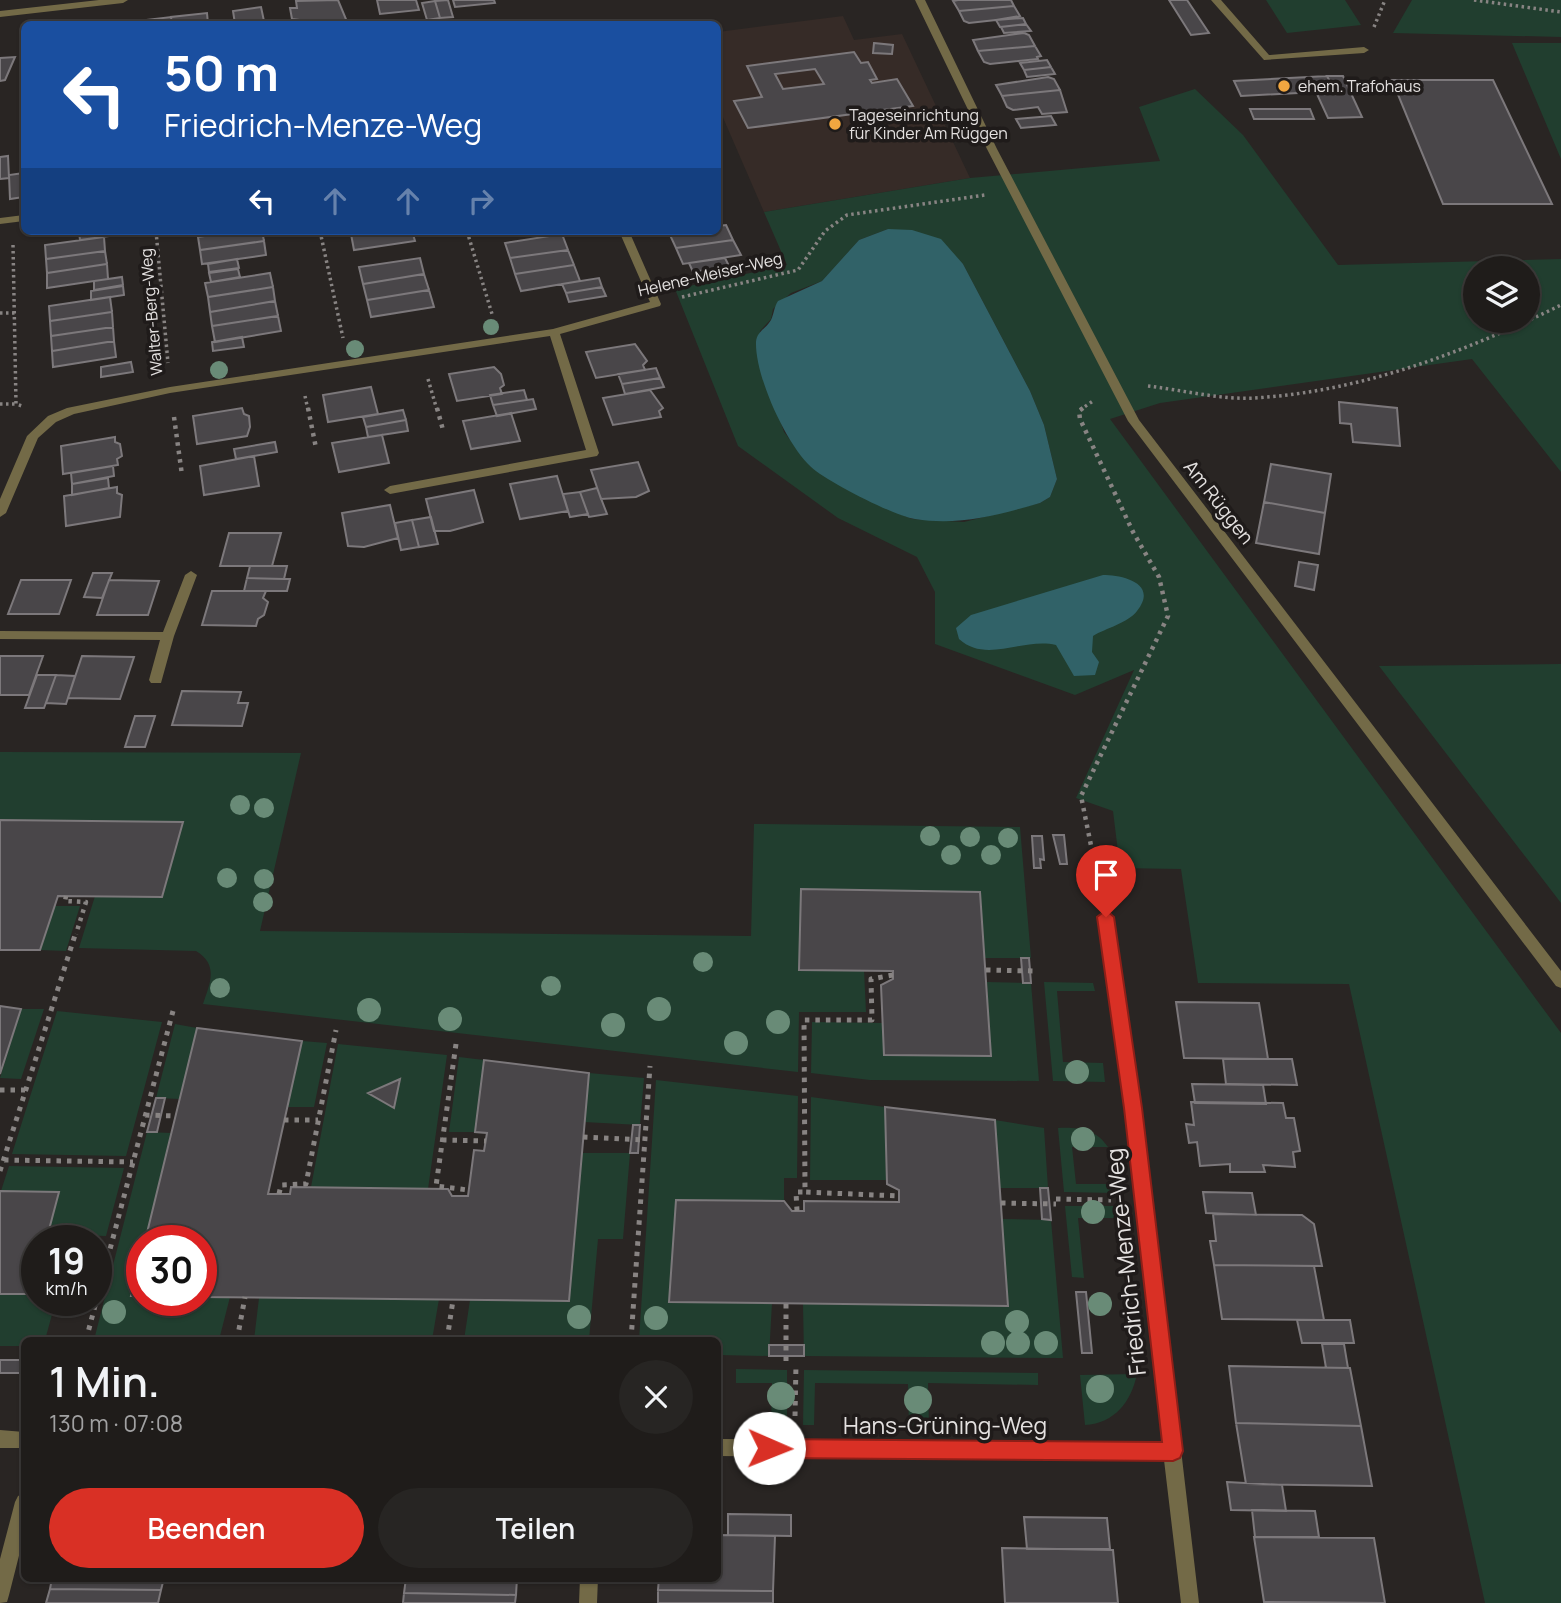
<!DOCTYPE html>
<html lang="de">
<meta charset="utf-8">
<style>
body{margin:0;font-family:Manrope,sans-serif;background:#272523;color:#f1f3f6;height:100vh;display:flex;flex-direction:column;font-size:26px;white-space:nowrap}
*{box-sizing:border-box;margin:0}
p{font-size:23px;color:#a1a1a2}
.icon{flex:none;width:38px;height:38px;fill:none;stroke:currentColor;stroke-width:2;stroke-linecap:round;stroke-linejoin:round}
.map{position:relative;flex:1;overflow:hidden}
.panel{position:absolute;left:21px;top:1337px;width:700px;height:245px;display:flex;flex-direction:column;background:#1f1c1a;border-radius:10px;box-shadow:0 2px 5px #0004,0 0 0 2px #3c3a39}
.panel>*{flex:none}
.hud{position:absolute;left:21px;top:21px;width:700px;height:214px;border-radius:10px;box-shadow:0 2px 5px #0004,0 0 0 2px #3c3a39;background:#1a4fa0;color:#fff;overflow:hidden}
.controls{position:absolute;left:1463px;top:256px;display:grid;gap:14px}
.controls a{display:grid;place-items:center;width:77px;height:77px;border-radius:50%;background:#1f1c1a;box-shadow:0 2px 5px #0004,0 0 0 2px #3c3a39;font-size:35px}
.speed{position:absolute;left:21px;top:1225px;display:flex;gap:14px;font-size:35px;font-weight:700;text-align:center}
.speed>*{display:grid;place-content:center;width:91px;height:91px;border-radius:50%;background:#1f1c1a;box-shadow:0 2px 5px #0004,0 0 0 2px #3c3a39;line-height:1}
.speed small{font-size:18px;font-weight:400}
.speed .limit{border:10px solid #d22;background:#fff;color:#111}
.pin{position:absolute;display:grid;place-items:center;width:60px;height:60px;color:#fff;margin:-72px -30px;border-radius:50% 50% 50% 0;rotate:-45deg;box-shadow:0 0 7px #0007}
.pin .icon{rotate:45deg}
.me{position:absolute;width:77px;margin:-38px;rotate:91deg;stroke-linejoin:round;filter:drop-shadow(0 0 5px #0008)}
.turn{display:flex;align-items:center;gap:24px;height:147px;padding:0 28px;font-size:32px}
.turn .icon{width:91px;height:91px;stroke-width:2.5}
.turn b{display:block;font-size:49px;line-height:60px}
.lanes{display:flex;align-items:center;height:66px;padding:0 28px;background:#0003;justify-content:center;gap:35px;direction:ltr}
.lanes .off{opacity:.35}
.round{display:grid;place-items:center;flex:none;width:74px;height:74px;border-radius:37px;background:#272523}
.headline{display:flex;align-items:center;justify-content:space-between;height:119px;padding:0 28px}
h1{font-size:42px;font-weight:600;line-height:52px}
.button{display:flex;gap:14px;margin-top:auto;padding:14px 28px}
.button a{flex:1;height:80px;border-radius:42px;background:#d93025;color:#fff;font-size:28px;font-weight:600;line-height:80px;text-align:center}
.button a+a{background:#272523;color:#f1f3f6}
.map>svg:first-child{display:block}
.built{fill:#362b27}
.green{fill:#213e2f;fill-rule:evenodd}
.water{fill:#316268}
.building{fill:#494649;stroke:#7c787b;stroke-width:2;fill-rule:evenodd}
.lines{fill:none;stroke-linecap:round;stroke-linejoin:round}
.path-far2{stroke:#888483;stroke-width:3.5;stroke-dasharray:2.5 3.5;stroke-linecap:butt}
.path-far1{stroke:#888483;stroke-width:4.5;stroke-dasharray:3.5 5;stroke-linecap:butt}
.path{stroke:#888483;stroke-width:5;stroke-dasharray:4.5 6;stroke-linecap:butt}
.lane{fill:#736a47;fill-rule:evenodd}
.street{fill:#736a47;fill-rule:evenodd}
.tree{fill:#698b77}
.route{fill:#d93025;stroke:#8d1f18;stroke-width:2}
.poi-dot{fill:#f1a640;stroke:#1f1b1a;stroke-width:2.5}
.labels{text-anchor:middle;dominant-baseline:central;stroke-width:7;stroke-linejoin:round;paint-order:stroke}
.far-poi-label{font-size:16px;fill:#e4e1e0;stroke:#1f1b1a;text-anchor:start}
.far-street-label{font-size:16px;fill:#e4e1e0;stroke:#1f1b1a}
.street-label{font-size:19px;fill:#e4e1e0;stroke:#1f1b1a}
.near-street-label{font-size:23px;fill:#e4e1e0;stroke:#1f1b1a}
</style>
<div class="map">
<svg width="1561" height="1603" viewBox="0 0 1561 1603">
<rect width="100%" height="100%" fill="#292523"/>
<path class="built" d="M843,16L854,40L902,34L970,178L764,212L718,106V32Z"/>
<path class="green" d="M1266,0H1345L1361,25L1287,33Z
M1412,0H1561V37L1393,33Z
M1512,43H1561V159Z
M1195,89L1243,135L1338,265L1561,259V472L1472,359L1160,403L1110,419L1561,1033V1603H1485L1349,984L1198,983L1181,869L1120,868L1113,811L1076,798L1134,670L1075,695L935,644V592L917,557L838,518L738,446L675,289L787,265L764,212L970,178L1160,161L1139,107ZM888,229L963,264L1030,391L1044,425L1057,479L1050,497L1040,503L964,522L912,519L872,502L811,467L784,432L759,356L760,331L771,319L773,309L791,293L822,281L859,240ZM1475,268H1528V320H1475Z
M1561,664V903L1379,666Z
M0,752L301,753L260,931L751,936L754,824L1020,827L1031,958H985L980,892L801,889L799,969L864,970L866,1012H799L798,1072L203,1004C210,983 219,965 196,951L79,948L95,896L162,897L183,822L0,820Z
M54,906H80L66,951L40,950Z
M987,982L1031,983L1039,1081L870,1080L811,1073L812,1022L883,1023L884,1055L991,1056Z
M1044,982L1093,983L1095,991H1057L1063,1062L1103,1063L1105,1082L1053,1081Z
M21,1009H44L21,1079L0,1078Z
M57,1011L162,1022L126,1156L12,1154Z
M175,1024L197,1028L180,1099L156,1098Z
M302,1041L327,1043L314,1107H287Z
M338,1044L447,1055L428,1189L311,1187Z
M459,1057L484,1060L475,1132H449Z
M589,1073L644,1078L640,1125L584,1122Z
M656,1080L798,1096L797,1178H784V1201L676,1200L669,1302L772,1303L769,1356L718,1355V1340H639Z
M811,1097L885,1107L886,1180H810Z
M995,1120L1044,1128L1048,1188H1000Z
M1058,1128C1078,1127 1096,1129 1108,1147H1072L1076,1184H1116L1117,1193L1064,1192Z
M147,1132L171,1133L145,1241H142L131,1296H142V1300L230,1297L219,1340H94Z
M582,1153H630L623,1239H598L589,1340H464L470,1300L569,1301Z
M9,1166L124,1168L106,1236L74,1235L72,1241H46L59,1192L1,1191Z
M1065,1206H1118L1119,1218H1078L1084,1278L1072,1277Z
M1002,1219L1051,1220L1063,1358L804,1356L803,1304L1008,1306Z
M37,1272V1300H56L45,1340H24V1346H0V1294Z
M259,1298L439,1299L432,1340H254Z
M736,1369L787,1370V1425H771L772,1383H736Z
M804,1370L1038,1373V1385L928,1383L929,1426H909L908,1384L815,1383L814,1425H803Z
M1137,1374C1131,1402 1115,1423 1085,1425L1080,1375Z"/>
<path class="water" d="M888,229L912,230L941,239L963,264L1030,391L1044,425L1057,479L1050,497L1040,503C998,515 959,526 915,519C894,516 826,481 811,467C786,444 755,376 756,342C757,331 766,329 771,320C774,314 774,307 778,301L822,281L859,240Z
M1103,575C1122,575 1159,583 1137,611C1128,623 1106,628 1093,636L1092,652L1099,662L1095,675L1074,676L1056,645C1024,637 986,664 959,639L956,628L971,615Z"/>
<path class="building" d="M338,0L348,24H300L299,20L292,19L290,8H297L296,1Z
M377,0H416L419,10L380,14Z
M448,0L453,17L440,18L435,1Z
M453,0H494L495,3L455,7Z
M958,0H1011L1014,6L959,11L953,1Z
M1169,0H1187L1209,33L1191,35Z
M435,1L440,18L427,20L422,3Z
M1014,6L1020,16L996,20L969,23L964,21L959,11Z
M261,7L264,21L235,24L233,11Z
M207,13L208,24H172L171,17Z
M171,17L172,24H130V22Z
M1023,18L1026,24L1000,27L996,20Z
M1026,24L1031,31L1004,33L1001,27Z
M1024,33L1029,35L1035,46L978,51L973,40Z
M874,43L893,45L892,54L873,53Z
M1035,46L1041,56L1037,57L1038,59L990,64L984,62L978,51Z
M854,52L861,63L868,62L877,79L870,80L872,83L897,79L913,106L748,128L734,101L762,97L747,66ZM815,69L824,84L783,89L775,74Z
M15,57L5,80L0,81V58Z
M1047,60L1051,67L1024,70L1020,63Z
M1051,67L1055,74L1027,77L1024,70Z
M1327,76L1335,91L1241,96L1234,81Z
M1327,76H1343L1362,117L1328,118L1316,92L1335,91Z
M1048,77L1054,79L1060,90L1002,96L996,85Z
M1392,80H1493L1552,204H1443Z
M1060,90L1067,112L1042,114L1038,107L1013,110L1007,107L1002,96Z
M1250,109H1310L1314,119H1254Z
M1051,116L1056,125L1021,128L1016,119Z
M8,156L9,178L0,179V157Z
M24,173V197L10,199L9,175Z
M726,225L733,240L676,248L669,233L718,231V226Z
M117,231V235L80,240L79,232Z
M238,231H262L264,241L200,250L198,237Z
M370,231H412L415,241L354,250L351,234Z
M562,234L568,250L510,258L505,243Z
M104,237L105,251L46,259L45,245Z
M733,240L741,255L683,264L676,248Z
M264,241L266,255L202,264L200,250Z
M568,250L574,265L515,274L510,258Z
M105,251L107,264L47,273L46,259Z
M420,258L424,274L363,284L359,267Z
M725,258L729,266L693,272L689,263Z
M237,259L239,268L209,272L208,264Z
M107,264L108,279L47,288V273Z
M574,265L580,281L521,291L515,274Z
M723,267L727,276L697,281L693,272Z
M238,269L240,277L211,282L209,273Z
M270,273L273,287L208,297L205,283Z
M424,274L429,290L367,300L363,284Z
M122,277L123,285L94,290V281Z
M599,278L602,287L566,293L562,284Z
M123,286L124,295L91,300V291Z
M273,287L275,301L210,312L208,297Z
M602,287L606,296L569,302L566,293Z
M429,290L434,307L371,317L367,300Z
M110,297L112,312L50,321L49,306Z
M275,301L278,316L212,326L210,312Z
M112,312L113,327L51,336L50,321Z
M278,316L281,331L215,342L212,326Z
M113,327L114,341L52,351L51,336Z
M242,337L244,347L213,351L212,342Z
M114,341L116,357L53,367L52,351Z
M635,344L647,361L643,365L645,370L596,378L586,352Z
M131,362L133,372L101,377V367Z
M494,367L501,374L504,385L500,388L502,394L457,401L449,374Z
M656,368L660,378L622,384L618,374Z
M660,378L664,387L625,394L622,384Z
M371,387L378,414L328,422L323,395Z
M524,390L527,400L493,405L490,395Z
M650,390L663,408L659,411L661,417L613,425L603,398Z
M533,399L536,409L497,416L493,405Z
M1339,402L1397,408L1400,446L1353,442L1351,424L1340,423Z
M242,408L244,414L249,416L250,427L247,436L197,444L193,416Z
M403,410L406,420L366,427L363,417Z
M511,413L520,441L471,449L463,421Z
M406,420L408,431L368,437L366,427Z
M382,435L389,463L339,472L332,443Z
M115,437V442L120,444L122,456L117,459L118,465L63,474L61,446Z
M275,442L277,452L236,459L234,449Z
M254,456L259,486L204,495L200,466Z
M638,462L649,491L636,497L601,499L591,470Z
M1271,464L1331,474L1325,513L1264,502Z
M113,466L114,476L72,484L71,473Z
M557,476L568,511L520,519L510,484Z
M108,478L109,488L72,495V484Z
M117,487V493L122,495L120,517L66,526L64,496Z
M597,488L607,514L589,517L580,492Z
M474,490L483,522L450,531H434L426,499Z
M580,492L588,514L570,517L563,494Z
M1264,502L1325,513L1319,554L1256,543Z
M390,505L398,538L364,547L348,546L342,513Z
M431,517L438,544L419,547L412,520Z
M412,520L419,547L401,550L395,523Z
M229,533H281L272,566H220Z
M1299,562L1318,565L1314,590L1295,586Z
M250,566H287L284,579L247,578Z
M93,573H112L102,598L84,597Z
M247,578L284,579H290L287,591H244Z
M21,580H71L59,614H8Z
M109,580L159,581L148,615H97Z
M212,591H266L263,598L268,602L264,615L258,619L256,626L202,625Z
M0,656H43L29,695H0Z
M82,656L134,657L120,699L68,698Z
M37,675H56L44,708H25Z
M56,675L75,676L66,704L46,703Z
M182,691L241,692L238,703H248L242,726L172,725Z
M135,716H155L145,747H125Z
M0,820L183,822L162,897L58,896L40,950H0Z
M1053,835H1064L1067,864H1060Z
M1032,836H1042L1044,860L1040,859L1041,868H1034Z
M801,889L980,892L991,1056L884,1055L881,985L893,979V971L799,970Z
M1021,958H1029L1031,983H1023Z
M1176,1002L1259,1003L1268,1059L1184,1058Z
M0,1006L21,1009L0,1074Z
M197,1028L302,1041L268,1194H290L291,1187L448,1189L452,1196H468L474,1150L484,1151L487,1133L475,1132L484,1060L589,1073L569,1301L201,1297V1241H145Z
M1223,1059H1292L1297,1085L1226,1084Z
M400,1079L394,1108L368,1093Z
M1192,1084L1263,1085L1266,1104L1195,1103Z
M156,1098H165L157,1132H147Z
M1191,1102L1283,1103L1286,1118H1294L1300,1151L1293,1152L1295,1167L1263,1165L1265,1172H1230V1164L1200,1166L1197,1142L1189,1143L1186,1124L1194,1125Z
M885,1107L995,1120L1008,1306L669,1302L676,1200L784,1201L792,1211H804V1201L899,1202V1190L887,1184Z
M633,1125H640L638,1153H630Z
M1040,1188H1048L1051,1220L1042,1219Z
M0,1191L59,1192L46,1241H37V1272L31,1294H0Z
M1203,1192L1252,1193L1256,1215L1206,1213Z
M1213,1214L1302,1215L1314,1224L1322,1266L1214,1265L1210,1241H1216Z
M142,1252V1296H131Z
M1214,1265L1314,1266L1324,1320L1222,1319Z
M1076,1292H1086L1092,1353H1082Z
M1297,1320H1350L1354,1343H1302Z
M1322,1344H1344L1348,1368H1326Z
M769,1345H804V1356H769Z
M0,1360H24L21,1373H0Z
M1229,1366L1350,1368L1361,1426L1236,1423Z
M1236,1423L1361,1426L1372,1486L1246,1484Z
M1227,1482L1282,1485L1286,1511L1231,1510Z
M1252,1510L1315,1511L1319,1537H1255Z
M728,1514L791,1515V1536L728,1535Z
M1024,1517L1107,1518L1110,1549H1027Z
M718,1535L775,1536L773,1591L658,1590L659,1578H718Z
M1254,1537L1374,1538L1385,1603L1264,1602Z
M1002,1548L1113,1550L1118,1603H1005Z
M52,1578H164L161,1590L50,1589Z
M406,1578H517L516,1595L404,1593Z
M50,1589L161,1590L158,1603H46Z
M658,1590L773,1591V1603H658Z
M404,1593L516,1595L515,1603H403Z"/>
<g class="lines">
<path class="path-far2" d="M1474,0L1561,12
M1374,27L1385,0
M156,231L168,363
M320,231L343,338
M467,231L492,314
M13,245L16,404L22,406
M682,297L798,270L825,231L847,215L985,195
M0,313H15
M428,379L437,410
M1148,386C1182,390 1221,400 1255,398C1364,391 1464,352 1561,305
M305,396L308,410
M0,404H16
M1080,410L1093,401"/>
<path class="path-far1" d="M308,408L316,448
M437,408L443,430
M1083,408L1079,411L1080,419L1133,532L1159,577L1168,616L1081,796L1100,890
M174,417L182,475
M66,896L65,901L86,902L76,934"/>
<path class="path" d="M986,970L1035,971
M893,975L871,979L872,1020H804L805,1192L899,1196
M456,1044L436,1186L468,1190
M0,1090H25
M145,1115L175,1116
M284,1120H318
M583,1137L645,1140
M442,1140L486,1141
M4,1160L133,1162
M0,1171L76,932
M279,1194L281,1185L306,1184L336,1030
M1056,1199L1111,1200
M1001,1203L1056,1204
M797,1211L796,1192H805
M786,1304V1364
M86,1340L173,1011
M237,1340L245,1297
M447,1340L453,1300
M631,1340L650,1066
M795,1416L796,1364"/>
<path class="lane" d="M1211,0H1221L1269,55L1364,47L1369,50L1364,53L1264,60Z"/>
<path class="street" d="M99,0H128L123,3L0,17V11Z
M915,0H925L997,149L1139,420L1561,971V988L1556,986L1128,421L987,149Z
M24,215V221L0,224V218Z
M619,231H629L661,304L660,306L560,334L599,453L597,456L390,494L384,490L390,486L586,450L550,336L170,393L74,414L56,422L38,438L6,513L0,517V499L27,436L48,416L67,408L170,387L553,329L650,302Z
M191,571L197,575L174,636L161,683H151L149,680L160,640L0,639V631L163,632L185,575Z
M1106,911L1111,913L1113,917L1141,1108L1199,1603H1181L1164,1460L718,1456V1439L1163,1442L1125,1108L1099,917L1101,913Z
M0,1430L24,1432V1448H0Z
M24,1493V1536L9,1595L7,1602L0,1603V1559L15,1502L18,1496Z
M580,1578H598L597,1603H579Z"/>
</g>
<g class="tree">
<circle cx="491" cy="327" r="8"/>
<circle cx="355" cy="349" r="9"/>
<circle cx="219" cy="370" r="9"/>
<circle cx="240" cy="805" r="10"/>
<circle cx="264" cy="808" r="10"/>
<circle cx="930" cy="836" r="10"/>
<circle cx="970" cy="837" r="10"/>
<circle cx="1008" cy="838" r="10"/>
<circle cx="951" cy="855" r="10"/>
<circle cx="991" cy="855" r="10"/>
<circle cx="227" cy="878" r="10"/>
<circle cx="264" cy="879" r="10"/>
<circle cx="263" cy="902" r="10"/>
<circle cx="703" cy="962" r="10"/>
<circle cx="551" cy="986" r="10"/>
<circle cx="220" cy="988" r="10"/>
<circle cx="659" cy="1009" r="12"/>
<circle cx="369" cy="1010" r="12"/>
<circle cx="450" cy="1019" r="12"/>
<circle cx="778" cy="1022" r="12"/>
<circle cx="613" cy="1025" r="12"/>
<circle cx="736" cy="1043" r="12"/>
<circle cx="1077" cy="1072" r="12"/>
<circle cx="1083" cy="1139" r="12"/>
<circle cx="1093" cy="1212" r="12"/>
<circle cx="1100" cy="1304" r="12"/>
<circle cx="114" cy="1312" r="12"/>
<circle cx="579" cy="1317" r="12"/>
<circle cx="656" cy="1318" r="12"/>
<circle cx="1017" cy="1322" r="12"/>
<circle cx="993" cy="1343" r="12"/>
<circle cx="1018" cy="1343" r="12"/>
<circle cx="1046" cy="1343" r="12"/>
<circle cx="1100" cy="1389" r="14"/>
<circle cx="781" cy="1396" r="14"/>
<circle cx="918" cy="1400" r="14"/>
</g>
<path class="route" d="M1106,910L1114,917L1142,1108L1183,1451L1180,1458L1173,1461L769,1458L762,1455L759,1448L762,1441L769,1439L1162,1442L1124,1108L1097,917Z"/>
<g class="poi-dot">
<circle cx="1284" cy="86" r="7"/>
<circle cx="835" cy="124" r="7"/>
</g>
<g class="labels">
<g class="far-poi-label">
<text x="1298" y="86">ehem. Trafohaus</text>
<text x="849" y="115">Tageseinrichtung<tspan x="849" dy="18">für Kinder Am Rüggen</tspan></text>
</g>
<g class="far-street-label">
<text transform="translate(710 274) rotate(-13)">Helene-Meiser-Weg</text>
<text transform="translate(151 312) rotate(-95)">Walter-Berg-Weg</text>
</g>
<g class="street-label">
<text transform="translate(1219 502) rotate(52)">Am Rüggen</text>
</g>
<g class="near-street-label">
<text transform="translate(1125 1262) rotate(-96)">Friedrich-Menze-Weg</text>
<text x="945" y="1425">Hans-Grüning-Weg</text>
</g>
</g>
</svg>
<div class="controls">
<a><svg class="icon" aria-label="layers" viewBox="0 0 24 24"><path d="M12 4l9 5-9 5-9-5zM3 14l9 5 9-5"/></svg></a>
</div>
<div class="speed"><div>19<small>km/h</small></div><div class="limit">30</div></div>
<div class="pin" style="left:1106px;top:917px;background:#d93025"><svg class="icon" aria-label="arrive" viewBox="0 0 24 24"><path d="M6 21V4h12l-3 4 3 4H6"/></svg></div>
<svg class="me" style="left:769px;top:1448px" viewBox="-20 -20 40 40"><circle r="19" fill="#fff"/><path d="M0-13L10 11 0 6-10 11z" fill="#d93025"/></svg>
<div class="hud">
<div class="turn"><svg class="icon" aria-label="left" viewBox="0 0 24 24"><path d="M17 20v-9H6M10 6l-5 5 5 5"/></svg><div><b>50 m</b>Friedrich-Menze-Weg</div></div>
<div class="lanes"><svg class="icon" aria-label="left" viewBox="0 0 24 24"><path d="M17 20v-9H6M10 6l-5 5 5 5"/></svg><svg class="icon off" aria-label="ahead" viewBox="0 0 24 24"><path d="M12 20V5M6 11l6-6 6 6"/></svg><svg class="icon off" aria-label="ahead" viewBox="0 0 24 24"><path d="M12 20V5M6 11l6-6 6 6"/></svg><svg class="icon off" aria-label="right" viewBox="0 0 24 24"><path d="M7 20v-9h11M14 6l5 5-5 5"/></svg></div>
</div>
<section class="panel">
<div class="headline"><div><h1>1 Min.</h1><p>130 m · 07:08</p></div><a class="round"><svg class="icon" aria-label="close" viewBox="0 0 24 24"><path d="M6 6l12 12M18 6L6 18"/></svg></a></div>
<div class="button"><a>Beenden</a><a>Teilen</a></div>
</section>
</div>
